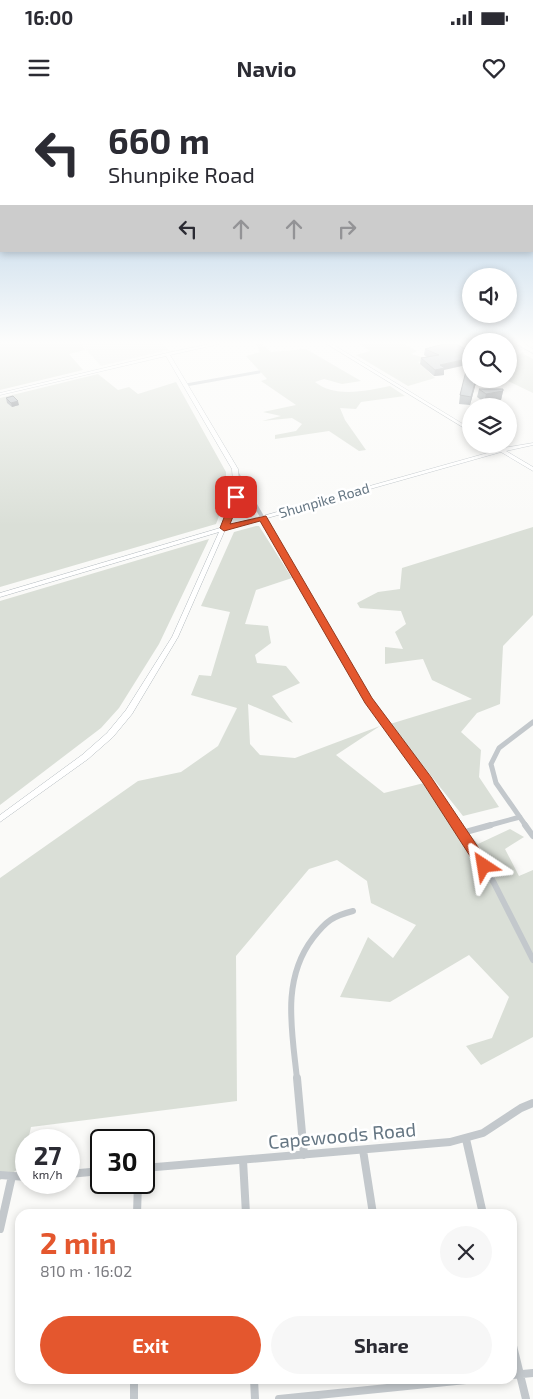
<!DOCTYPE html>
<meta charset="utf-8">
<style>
body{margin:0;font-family:"Exo 2",sans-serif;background:#f7f7f7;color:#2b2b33;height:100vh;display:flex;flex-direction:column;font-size:19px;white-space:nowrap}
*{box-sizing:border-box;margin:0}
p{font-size:16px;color:#7c7c81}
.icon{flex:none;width:28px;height:28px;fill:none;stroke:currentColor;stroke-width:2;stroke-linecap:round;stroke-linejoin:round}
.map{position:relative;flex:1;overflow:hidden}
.side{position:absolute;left:15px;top:1109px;width:502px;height:175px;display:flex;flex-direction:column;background:#fff;border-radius:15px;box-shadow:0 2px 8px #0003}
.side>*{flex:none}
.banner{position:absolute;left:0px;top:0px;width:534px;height:152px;box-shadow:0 2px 8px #0003;background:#fff;color:#2b2b33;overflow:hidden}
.controls{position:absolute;left:462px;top:168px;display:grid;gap:10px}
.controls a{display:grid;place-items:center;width:55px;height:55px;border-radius:50%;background:#fff;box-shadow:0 2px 8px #0003;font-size:25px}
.speed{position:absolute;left:15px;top:1029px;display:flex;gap:10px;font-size:25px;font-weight:700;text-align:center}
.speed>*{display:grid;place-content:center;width:65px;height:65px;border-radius:50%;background:#fff;box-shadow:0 2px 8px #0003;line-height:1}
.speed small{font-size:12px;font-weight:400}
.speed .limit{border:2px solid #111;border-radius:8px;background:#fff;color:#111}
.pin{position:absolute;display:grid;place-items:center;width:42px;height:42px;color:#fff;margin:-21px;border-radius:10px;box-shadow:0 2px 8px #0006}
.me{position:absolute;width:55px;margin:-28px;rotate:327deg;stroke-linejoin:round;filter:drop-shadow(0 0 4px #0008)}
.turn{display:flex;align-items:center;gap:18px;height:105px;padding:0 25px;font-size:22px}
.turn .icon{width:65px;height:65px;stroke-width:2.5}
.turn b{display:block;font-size:35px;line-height:42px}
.lanes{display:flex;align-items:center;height:48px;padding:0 25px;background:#0003;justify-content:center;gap:25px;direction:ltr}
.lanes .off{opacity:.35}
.round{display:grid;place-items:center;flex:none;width:52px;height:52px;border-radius:26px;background:#f7f7f7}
.head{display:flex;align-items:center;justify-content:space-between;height:85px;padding:0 25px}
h1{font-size:30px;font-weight:700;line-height:38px;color:#e4572e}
.button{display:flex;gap:10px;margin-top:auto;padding:10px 25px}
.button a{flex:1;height:58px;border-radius:30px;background:#e4572e;color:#fff;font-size:20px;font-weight:700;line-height:58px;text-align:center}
.button a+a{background:#f7f7f7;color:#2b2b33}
.status{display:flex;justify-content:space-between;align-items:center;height:35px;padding:0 25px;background:#fff;direction:ltr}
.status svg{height:14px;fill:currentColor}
header{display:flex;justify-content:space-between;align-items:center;height:65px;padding:0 25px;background:#fff;font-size:22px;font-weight:700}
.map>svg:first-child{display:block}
.built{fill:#e8e9e9}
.green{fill:#dadfd7}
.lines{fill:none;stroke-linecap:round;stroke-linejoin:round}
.secondary-casing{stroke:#b3babf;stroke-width:1}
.highway-casing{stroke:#b4b9bd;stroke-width:1}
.street-far4{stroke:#c3c8cc;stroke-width:3}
.street-far3{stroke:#c3c8cc;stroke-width:4}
.street-far2{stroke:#c3c8cc;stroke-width:5}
.street-far1{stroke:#c3c8cc;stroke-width:6}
.street{stroke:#c3c8cc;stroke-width:8}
.secondary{fill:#fff;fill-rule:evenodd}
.highway{fill:#fff;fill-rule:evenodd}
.wall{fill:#929a9f}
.shaded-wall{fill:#777d82}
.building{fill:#aab3b9;stroke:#777d82}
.route{fill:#e4572e;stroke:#94391e}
.labels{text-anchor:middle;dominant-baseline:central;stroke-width:5;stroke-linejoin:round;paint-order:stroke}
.far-street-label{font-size:14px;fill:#657683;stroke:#fff}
.near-street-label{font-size:19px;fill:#657683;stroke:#fff}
</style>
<div class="status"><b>16:00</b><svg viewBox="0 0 49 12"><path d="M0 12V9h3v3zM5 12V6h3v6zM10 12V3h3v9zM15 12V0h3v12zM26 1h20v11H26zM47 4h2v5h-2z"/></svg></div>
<header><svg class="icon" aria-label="menu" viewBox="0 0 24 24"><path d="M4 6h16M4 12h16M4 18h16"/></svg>Navio<svg class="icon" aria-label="heart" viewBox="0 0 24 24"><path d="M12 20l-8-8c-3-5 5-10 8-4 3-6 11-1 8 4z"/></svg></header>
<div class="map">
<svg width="533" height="1299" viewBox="0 0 533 1299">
<rect width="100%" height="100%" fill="#fafaf8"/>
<path class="built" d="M81,244H164L168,250L101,266Z"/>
<path class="green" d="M0,244H81L85,250L69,254L83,270L0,290Z
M256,244H262L271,252L306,249L361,281L342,284L324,279L315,282C335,298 366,291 390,286L405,296L361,302L356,309L340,308L345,320L366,350L359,351L329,331L275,339V335L296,331L302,324L292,318L262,321L281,316L263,312L296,305L261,281L267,279L246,256L260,252Z
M360,244H404L417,251L411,254L429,259L418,262L435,278L408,286L356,255L370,251Z
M522,253L533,259V293L506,280L493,279H509V257Z
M98,274L118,290L129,287L138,294L176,282L226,372V398L216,424L0,487V298Z
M256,426H259L292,478L256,490L245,524L268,526L271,543L255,555L257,563L286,566L300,583L272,596L293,623L248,604L250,644L260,655L295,658L380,626L336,655L384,693L424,683L478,744L510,729L524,737L505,749L519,776L533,770V937L481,965L466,946L492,938L509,897L469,855L390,902L340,897L368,837L393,858L416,825L371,803L367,781L337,760L309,769L236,856L237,1001L31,1027L22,1067L0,1080V778L138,681L181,672L218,646L237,608L191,595L199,575L211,576L230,512L201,506L234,432Z
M533,427V515L503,546L500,604L477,613L461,632L481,650L479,677L499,707L463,716L390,624L472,599L432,580L423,559L385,564V547L403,549L395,532L406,524L401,511L360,508L357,503L378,492L400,489L402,468Z
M209,439L159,544L119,608L101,628L0,705V501Z"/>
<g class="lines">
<defs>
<path id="secondary" d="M210,244H219L170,255L238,369L240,397L227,426L498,350L490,344H495L503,348L533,343V345L506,351L533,367V371L501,352L225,430L178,537L132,614L113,637L88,659L0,722V715L82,655L107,633L126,610L172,537L219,432L0,497V493L220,428L234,397L232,369L166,256L0,295V293L167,253Z
M327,244H332L471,329V332Z"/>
<path id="highway" d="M516,244H524L533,249V253Z"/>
</defs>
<use href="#secondary" class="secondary-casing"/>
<use href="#highway" class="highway-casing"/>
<path class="street-far4" d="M186,285L259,272"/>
<path class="street-far3" d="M235,370L326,527"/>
<path class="street-far2" d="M326,525L369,600L427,680L457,726
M487,726L520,717
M526,726L496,683L491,664L499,648L533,622"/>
<path class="street-far1" d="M456,725L494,783L533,860
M525,725L533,736
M462,733L491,725
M297,979C292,930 281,880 313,838C326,821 333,816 353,811"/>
<path class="street" d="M297,978L304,1055
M466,1039L483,1114
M363,1050L373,1114
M243,1060L246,1114
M144,1068L450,1042L483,1033L521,1008L533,1003
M69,1074L101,1071
M0,1075L26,1077
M137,1114L138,1082
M0,1129L12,1076
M512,1242L526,1299
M512,1275L533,1273
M134,1279V1299
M254,1279L255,1299
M400,1279L401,1286
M279,1299L476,1279"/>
<use href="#secondary" class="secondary"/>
<use href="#highway" class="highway"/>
</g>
<path class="wall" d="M444,244V275L434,276L420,264L421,258L427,257L424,255L425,249Z
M477,279L470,305L459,304L460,295Z
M479,289L503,291L501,300L484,302L477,297Z
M6,298L19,305L12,307L7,303Z"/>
<path class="shaded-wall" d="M471,258V264L444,270V275L434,276L435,270L440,265Z
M476,279H477L470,305L471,297Z
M503,291L501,300L484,302L486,294Z
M18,301L19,305L12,307L11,303Z"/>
<path class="building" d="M444,244H456L471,252V258L440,265L445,268L435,270L421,258L439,255L425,249Z
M466,271L471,272V279H476L471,297L460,295Z
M479,289H503V291L486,294Z
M13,296L18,301L11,303L6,298Z"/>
<linearGradient id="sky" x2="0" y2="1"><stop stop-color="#96bcdc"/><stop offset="0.57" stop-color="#fdfdfc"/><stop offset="1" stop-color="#fdfdfc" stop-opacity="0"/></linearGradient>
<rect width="533" height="426" fill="url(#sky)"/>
<path class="route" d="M236,394L241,397L230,424L266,416L372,598L431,677L488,762L490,766L488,770H479L423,683L365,603L260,421L224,431L220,428L232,397Z"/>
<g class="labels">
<g class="far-street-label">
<text transform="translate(324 400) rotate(-16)">Shunpike Road</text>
</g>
<g class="near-street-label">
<text transform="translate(342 1035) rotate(-5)">Capewoods Road</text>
</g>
</g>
</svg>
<div class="controls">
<a><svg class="icon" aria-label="sound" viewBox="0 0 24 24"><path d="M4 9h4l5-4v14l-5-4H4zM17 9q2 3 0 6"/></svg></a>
<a><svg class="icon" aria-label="search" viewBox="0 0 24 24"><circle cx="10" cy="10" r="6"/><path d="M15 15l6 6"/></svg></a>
<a><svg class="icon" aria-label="layers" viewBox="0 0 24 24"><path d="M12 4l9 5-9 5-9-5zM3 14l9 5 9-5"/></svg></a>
</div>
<div class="speed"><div>27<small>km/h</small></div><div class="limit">30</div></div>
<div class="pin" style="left:236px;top:397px;background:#d93025"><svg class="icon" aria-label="arrive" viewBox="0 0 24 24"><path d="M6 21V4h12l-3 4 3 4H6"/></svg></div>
<svg class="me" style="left:484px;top:766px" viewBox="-20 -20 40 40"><path d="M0-17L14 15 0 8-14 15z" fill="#e4572e" stroke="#fff" stroke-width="4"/></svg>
<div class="banner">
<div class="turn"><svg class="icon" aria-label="left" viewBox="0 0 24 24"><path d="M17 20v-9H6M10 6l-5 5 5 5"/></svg><div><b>660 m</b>Shunpike Road</div></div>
<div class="lanes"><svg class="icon" aria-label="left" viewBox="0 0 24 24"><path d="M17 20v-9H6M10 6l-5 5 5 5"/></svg><svg class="icon off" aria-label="ahead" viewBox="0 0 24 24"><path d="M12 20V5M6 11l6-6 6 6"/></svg><svg class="icon off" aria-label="ahead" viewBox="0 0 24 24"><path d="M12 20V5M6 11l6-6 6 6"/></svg><svg class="icon off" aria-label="right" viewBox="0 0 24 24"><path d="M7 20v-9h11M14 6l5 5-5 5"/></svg></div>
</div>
<section class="side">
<div class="head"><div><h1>2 min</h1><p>810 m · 16:02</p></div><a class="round"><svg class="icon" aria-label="close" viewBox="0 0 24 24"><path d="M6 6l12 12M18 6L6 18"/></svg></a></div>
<div class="button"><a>Exit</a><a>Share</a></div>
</section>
</div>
